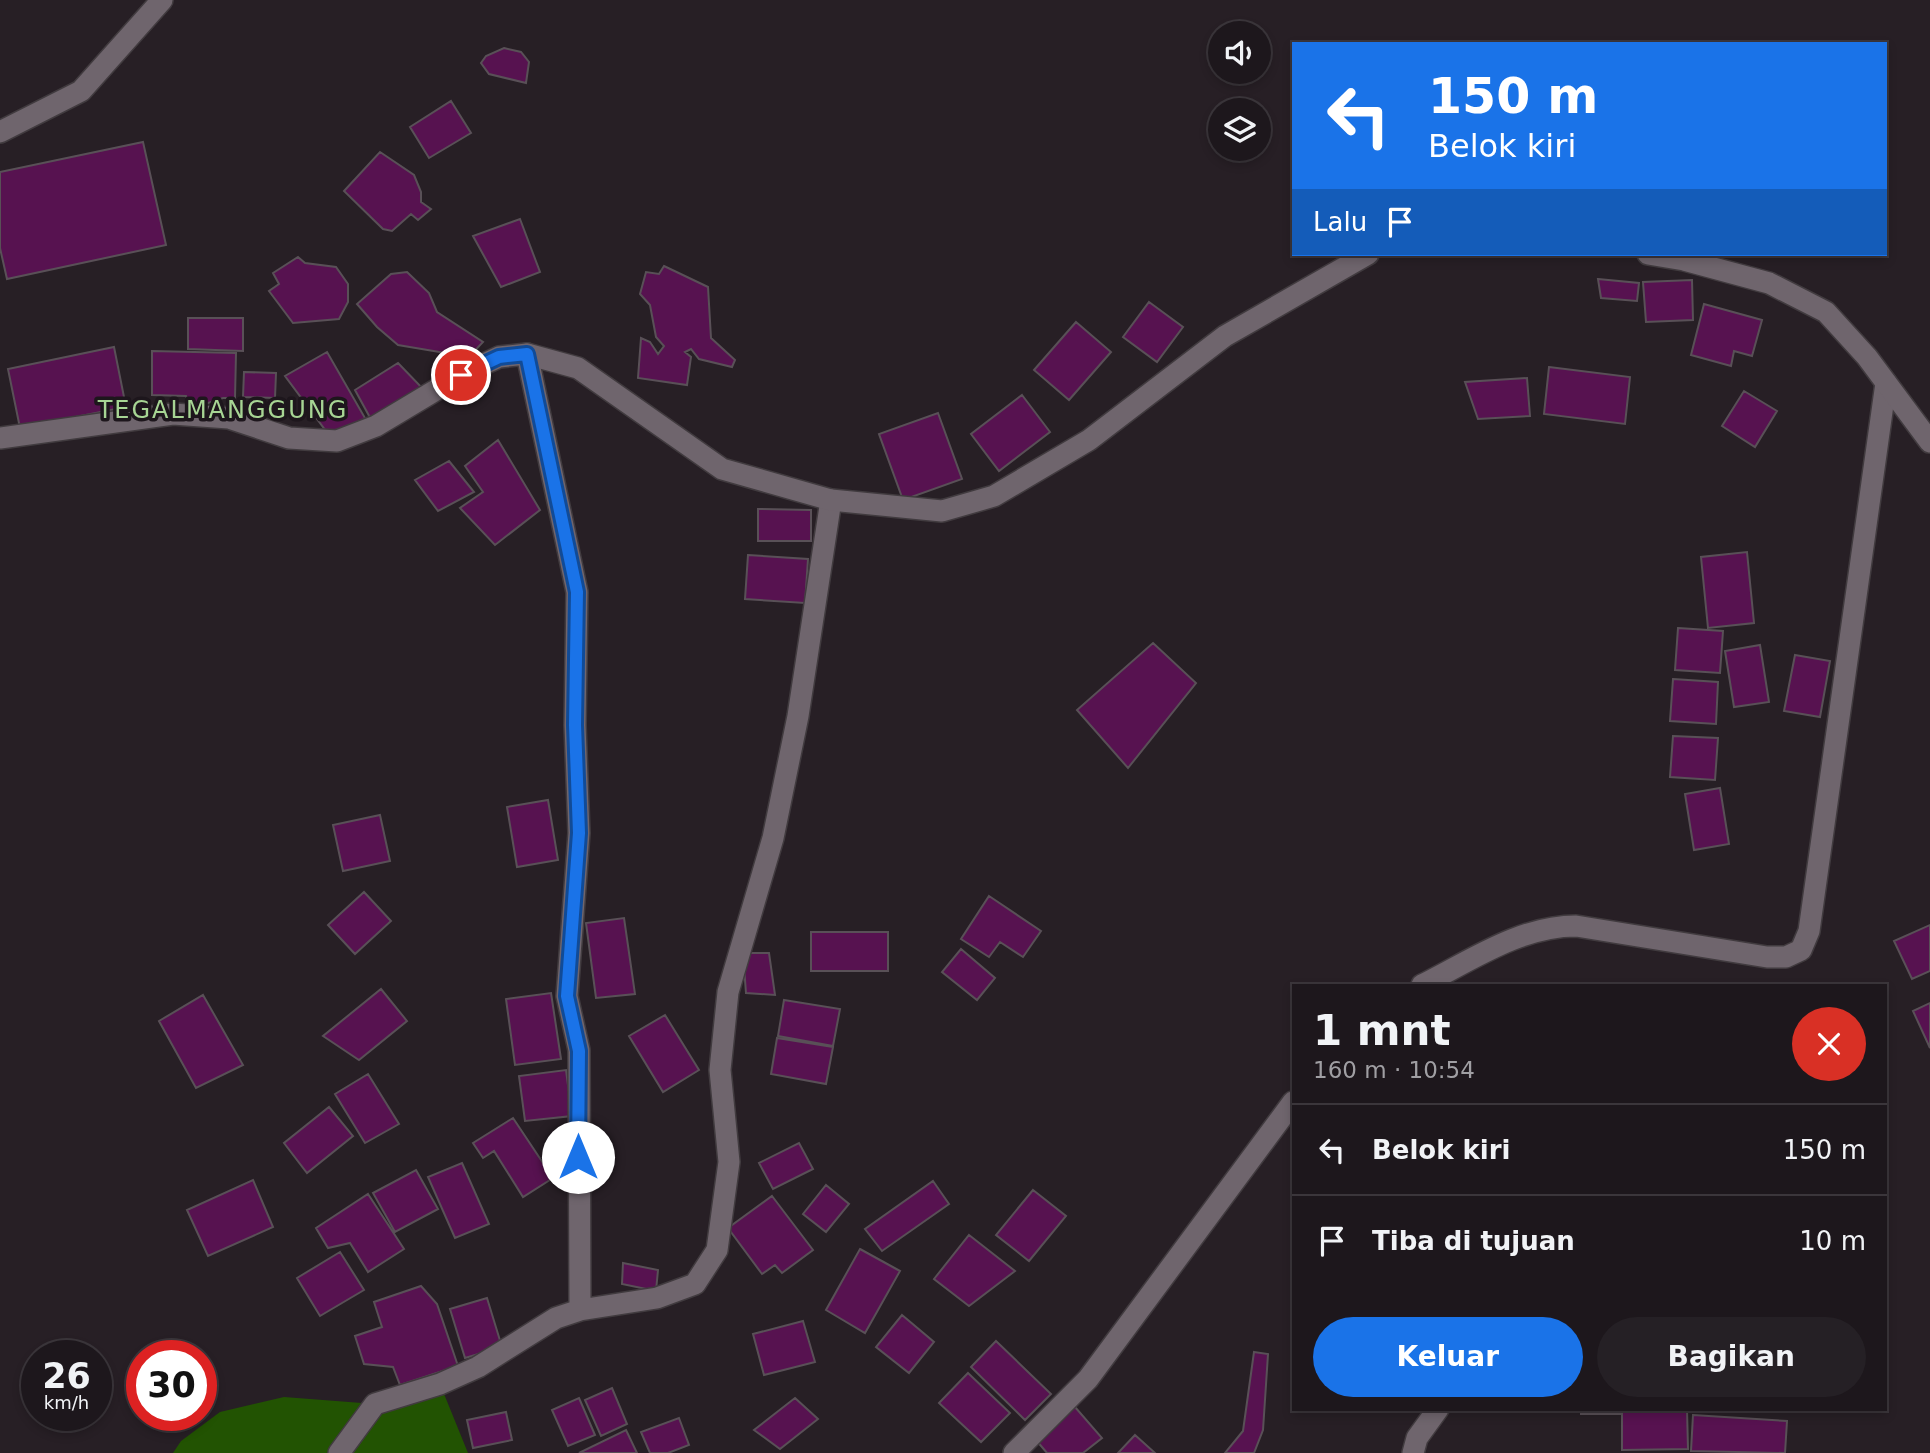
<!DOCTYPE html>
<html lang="id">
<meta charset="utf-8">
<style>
body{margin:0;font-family:"DejaVu Sans",sans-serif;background:#252025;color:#f1f3f6;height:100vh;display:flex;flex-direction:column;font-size:26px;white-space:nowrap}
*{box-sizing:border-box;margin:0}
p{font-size:23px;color:#a09fa3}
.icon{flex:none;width:38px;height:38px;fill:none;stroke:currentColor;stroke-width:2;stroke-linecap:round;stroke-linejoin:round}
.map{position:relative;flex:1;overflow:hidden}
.drawer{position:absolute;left:1292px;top:984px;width:595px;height:427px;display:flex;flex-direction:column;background:#1d171c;border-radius:0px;box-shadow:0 4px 10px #0003,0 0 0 2px #3b363b}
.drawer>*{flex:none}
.banner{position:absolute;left:1292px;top:42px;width:595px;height:214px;border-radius:0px;box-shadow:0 4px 10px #0003,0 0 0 2px #3b363b;background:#1a73e8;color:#fff;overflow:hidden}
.tools{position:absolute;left:1208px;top:21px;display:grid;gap:14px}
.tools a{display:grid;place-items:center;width:63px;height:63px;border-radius:50%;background:#1d171c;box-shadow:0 4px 10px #0003,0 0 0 2px #3b363b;font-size:35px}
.speed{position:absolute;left:21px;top:1340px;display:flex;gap:14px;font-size:35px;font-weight:700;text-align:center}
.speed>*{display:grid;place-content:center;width:91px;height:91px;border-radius:50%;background:#1d171c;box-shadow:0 4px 10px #0003,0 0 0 2px #3b363b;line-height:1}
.speed small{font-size:18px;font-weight:400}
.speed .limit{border:10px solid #d22;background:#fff;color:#111}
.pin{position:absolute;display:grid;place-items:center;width:60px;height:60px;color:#fff;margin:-30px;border:4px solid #fff;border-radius:50%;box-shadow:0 2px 7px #0007}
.me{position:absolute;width:77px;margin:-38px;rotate:0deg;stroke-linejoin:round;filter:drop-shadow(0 0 5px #0008)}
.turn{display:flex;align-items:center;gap:24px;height:147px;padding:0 21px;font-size:32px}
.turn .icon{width:91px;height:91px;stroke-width:2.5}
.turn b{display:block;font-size:49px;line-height:60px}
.then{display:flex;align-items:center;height:66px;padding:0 21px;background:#0003;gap:14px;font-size:26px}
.round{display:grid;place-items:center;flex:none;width:74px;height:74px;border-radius:37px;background:#252025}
.headline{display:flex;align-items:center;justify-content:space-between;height:119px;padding:0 21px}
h1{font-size:42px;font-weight:800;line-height:52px}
.cta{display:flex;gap:14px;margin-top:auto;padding:14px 21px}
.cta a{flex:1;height:80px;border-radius:42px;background:#1a73e8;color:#fff;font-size:28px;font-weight:800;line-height:80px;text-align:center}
.cta a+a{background:#252025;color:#f1f3f6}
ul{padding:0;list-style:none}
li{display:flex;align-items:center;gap:21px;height:91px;padding:0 21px;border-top:2px solid #3b363b}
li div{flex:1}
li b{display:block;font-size:26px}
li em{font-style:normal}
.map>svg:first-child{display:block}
.green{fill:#225302}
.building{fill:#571250;stroke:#595057;stroke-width:2}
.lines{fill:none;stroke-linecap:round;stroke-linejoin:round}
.minor-casing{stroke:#413b3f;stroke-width:24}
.tertiary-casing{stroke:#413b3f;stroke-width:24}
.minor{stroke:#6f656d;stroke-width:21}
.tertiary{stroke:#6f656d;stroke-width:21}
.route-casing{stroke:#114b97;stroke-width:18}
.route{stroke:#1a73e8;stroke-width:12}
.labels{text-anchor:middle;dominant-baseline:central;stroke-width:7;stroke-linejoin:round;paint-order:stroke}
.quarter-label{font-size:24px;letter-spacing:2px;fill:#a7d594;stroke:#1d161c}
</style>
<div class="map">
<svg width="1930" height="1453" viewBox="0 0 1930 1453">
<rect width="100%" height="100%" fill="#271f25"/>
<path class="green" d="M440,1384L468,1453H173L181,1441L220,1412L284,1397L375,1404Z"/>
<path class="building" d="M504,48L521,52L529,62L526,83L489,74L481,63L486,56Z
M451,101L471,133L429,158L410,127Z
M143,142L166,245L7,279L0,248V172Z
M380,152L414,175L421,192V202L431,209L418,220L411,214L392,231L383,229L344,191Z
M520,219L540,272L501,287L473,236Z
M298,257L305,263L336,267L348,284V302L339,319L293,323L269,291L279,284L273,273Z
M664,266L708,287L711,338L735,360L732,367L699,359L691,349L685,352L691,357L687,385L638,378L641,338L650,342L658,354L664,346L656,337L650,305L640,294L646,272L659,274Z
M407,272L429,293L437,312L483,342L469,357L398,345L377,327L357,304L391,274Z
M1598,279L1639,283L1637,301L1601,298Z
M1692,280L1693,320L1646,322L1643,282Z
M1149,302L1183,327L1157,362L1123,337Z
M1704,304L1762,320L1752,356L1734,351L1731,366L1691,355Z
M188,318H243V351L188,349Z
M1076,322L1111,352L1069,400L1034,370Z
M114,347L126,407L20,428L8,369Z
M152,351L236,353L235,398H223L190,409L186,396L152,395Z
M327,352L369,425L329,435L285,376Z
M398,363L426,392L373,423L355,390Z
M1549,367L1630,377L1625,424L1544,414Z
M244,372L276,373L275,398L243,397Z
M1527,378L1530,416L1478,419L1465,382Z
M1744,391L1777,411L1755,447L1722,426Z
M1022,395L1050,432L999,471L971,434Z
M938,413L962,479L903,500L879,434Z
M498,440L540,510L495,545L460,508L483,492L465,466Z
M449,461L474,492L438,511L415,480Z
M758,509L811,510V541H758Z
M1747,552L1754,623L1708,628L1701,557Z
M748,555L808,559L805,603L745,599Z
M1678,628L1723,631L1720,673L1675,670Z
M1153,643L1196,683L1128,768L1077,710Z
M1760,645L1769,702L1734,707L1725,651Z
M1795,655L1830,661L1820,717L1784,711Z
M1673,679L1718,682L1716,724L1670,721Z
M1673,736L1718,738L1715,780L1670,777Z
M1720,788L1729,844L1694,850L1685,794Z
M548,800L558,860L517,867L507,807Z
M380,815L390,861L343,871L333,825Z
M364,892L391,921L355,954L328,925Z
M989,896L1041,931L1023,957L1000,942L989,957L961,939Z
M624,918L635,994L596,998L586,923Z
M1930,925V971L1912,979L1894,941Z
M811,932H888V971H811Z
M961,949L995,978L977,1000L942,972Z
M743,953H769L775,995L746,993Z
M381,989L407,1021L359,1060L323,1036Z
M551,993L561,1059L515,1065L506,999Z
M203,995L243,1065L196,1088L159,1021Z
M784,1000L840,1009L833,1046L778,1036Z
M1930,1003V1048L1913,1011Z
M665,1015L699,1070L663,1092L629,1036Z
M777,1038L833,1047L826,1084L771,1074Z
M566,1070L572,1116L525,1121L519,1076Z
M368,1074L399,1124L365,1143L335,1094Z
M329,1107L353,1136L307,1173L284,1143Z
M513,1118L553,1178L523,1197L494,1151L483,1158L473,1143Z
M799,1143L813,1169L773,1189L759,1163Z
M462,1163L489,1224L455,1238L428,1177Z
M416,1170L438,1209L395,1232L373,1193Z
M253,1180L273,1227L208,1256L187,1210Z
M933,1181L949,1204L882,1251L865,1229Z
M826,1185L849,1204L826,1232L803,1214Z
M1033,1190L1066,1216L1029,1261L996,1235Z
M368,1194L404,1249L368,1272L350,1243L328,1248L316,1228Z
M772,1196L813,1250L782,1273L775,1265L762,1274L728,1228Z
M969,1235L1015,1271L969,1306L934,1279Z
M860,1249L900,1271L865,1333L826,1310Z
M340,1252L364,1290L320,1316L297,1278Z
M623,1263L658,1270L656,1291L622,1284Z
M421,1286L437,1304L458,1366L400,1385L393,1367L364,1364L355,1336L382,1327L374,1302Z
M487,1298L502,1347L465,1358L450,1309Z
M902,1315L934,1342L909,1373L876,1347Z
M803,1321L815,1362L764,1375L753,1334Z
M996,1341L1051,1394L1025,1420L971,1367Z
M1254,1352L1268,1354L1263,1430L1254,1453H1225L1243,1431Z
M968,1373L1010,1413L981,1442L939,1403Z
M612,1388L627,1424L601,1436L585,1400Z
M579,1398L595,1435L568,1446L552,1410Z
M795,1398L818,1419L780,1449L754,1430Z
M1075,1407L1102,1438L1083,1453H1047L1036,1440Z
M1581,1409H1687L1688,1449L1622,1450V1414H1581Z
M506,1412L512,1440L473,1448L467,1420Z
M1693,1415L1787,1421L1785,1453L1691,1451Z
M679,1418L689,1445L668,1453H650L641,1432Z
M626,1430L637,1453H579Z
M1135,1435L1155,1453H1118Z"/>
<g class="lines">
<defs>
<path id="minor" d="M0,132L81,91L162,0
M527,354L577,592L575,725L579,833L567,996L579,1050L580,1310
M1422,985C1470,961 1520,926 1576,926L1767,957H1786L1801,950L1809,931L1886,383
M339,1453L375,1404L440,1384L478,1367L556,1318L580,1310L657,1298L695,1284L717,1250L729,1162L720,1070L728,992L773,838L798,716L831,500
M1014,1453L1088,1379L1293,1102
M1413,1453L1417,1438L1438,1409"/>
<path id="tertiary" d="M1648,254L1684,260L1769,283L1826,312L1867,357L1930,442
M0,438L173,414L229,418L289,438L337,441L376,426L461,375L499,357L527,354L578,368L722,469L831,500L942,511L994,496L1089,440L1225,336L1368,254"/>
</defs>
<use href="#minor" class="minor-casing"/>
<use href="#tertiary" class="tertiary-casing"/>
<use href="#minor" class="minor"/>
<use href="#tertiary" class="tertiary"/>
</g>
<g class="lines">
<defs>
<path id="route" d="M461,375L499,357L527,354L577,592L575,725L579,833L567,996L579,1051L578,1157"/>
</defs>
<use href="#route" class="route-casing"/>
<use href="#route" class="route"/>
</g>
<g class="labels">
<g class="quarter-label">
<text x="223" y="410">TEGALMANGGUNG</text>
</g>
</g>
</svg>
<div class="tools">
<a><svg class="icon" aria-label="sound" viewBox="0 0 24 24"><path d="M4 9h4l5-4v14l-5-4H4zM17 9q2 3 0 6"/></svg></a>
<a><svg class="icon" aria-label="layers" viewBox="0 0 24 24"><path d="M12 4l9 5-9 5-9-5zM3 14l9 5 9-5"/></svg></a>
</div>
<div class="speed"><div>26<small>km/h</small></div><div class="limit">30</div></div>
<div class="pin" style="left:461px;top:375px;background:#d93025"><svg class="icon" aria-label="arrive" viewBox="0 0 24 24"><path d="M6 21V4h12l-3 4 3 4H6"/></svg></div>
<svg class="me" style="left:578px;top:1157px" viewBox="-20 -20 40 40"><circle r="19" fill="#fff"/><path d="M0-13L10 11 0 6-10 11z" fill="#1a73e8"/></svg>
<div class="banner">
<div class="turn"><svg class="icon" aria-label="left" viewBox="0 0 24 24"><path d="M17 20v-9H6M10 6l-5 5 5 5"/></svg><div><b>150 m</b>Belok kiri</div></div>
<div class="then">Lalu<svg class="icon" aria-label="arrive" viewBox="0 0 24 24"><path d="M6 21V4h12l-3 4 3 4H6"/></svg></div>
</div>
<section class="drawer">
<div class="headline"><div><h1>1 mnt</h1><p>160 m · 10:54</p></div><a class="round" style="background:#d93025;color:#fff"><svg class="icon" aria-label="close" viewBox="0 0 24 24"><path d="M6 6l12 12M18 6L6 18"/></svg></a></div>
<ul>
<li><svg class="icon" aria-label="left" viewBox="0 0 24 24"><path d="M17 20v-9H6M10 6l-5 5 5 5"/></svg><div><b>Belok kiri</b></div><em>150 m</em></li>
<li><svg class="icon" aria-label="arrive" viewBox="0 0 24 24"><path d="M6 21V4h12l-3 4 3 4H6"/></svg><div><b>Tiba di tujuan</b></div><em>10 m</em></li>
</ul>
<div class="cta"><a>Keluar</a><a>Bagikan</a></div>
</section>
</div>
